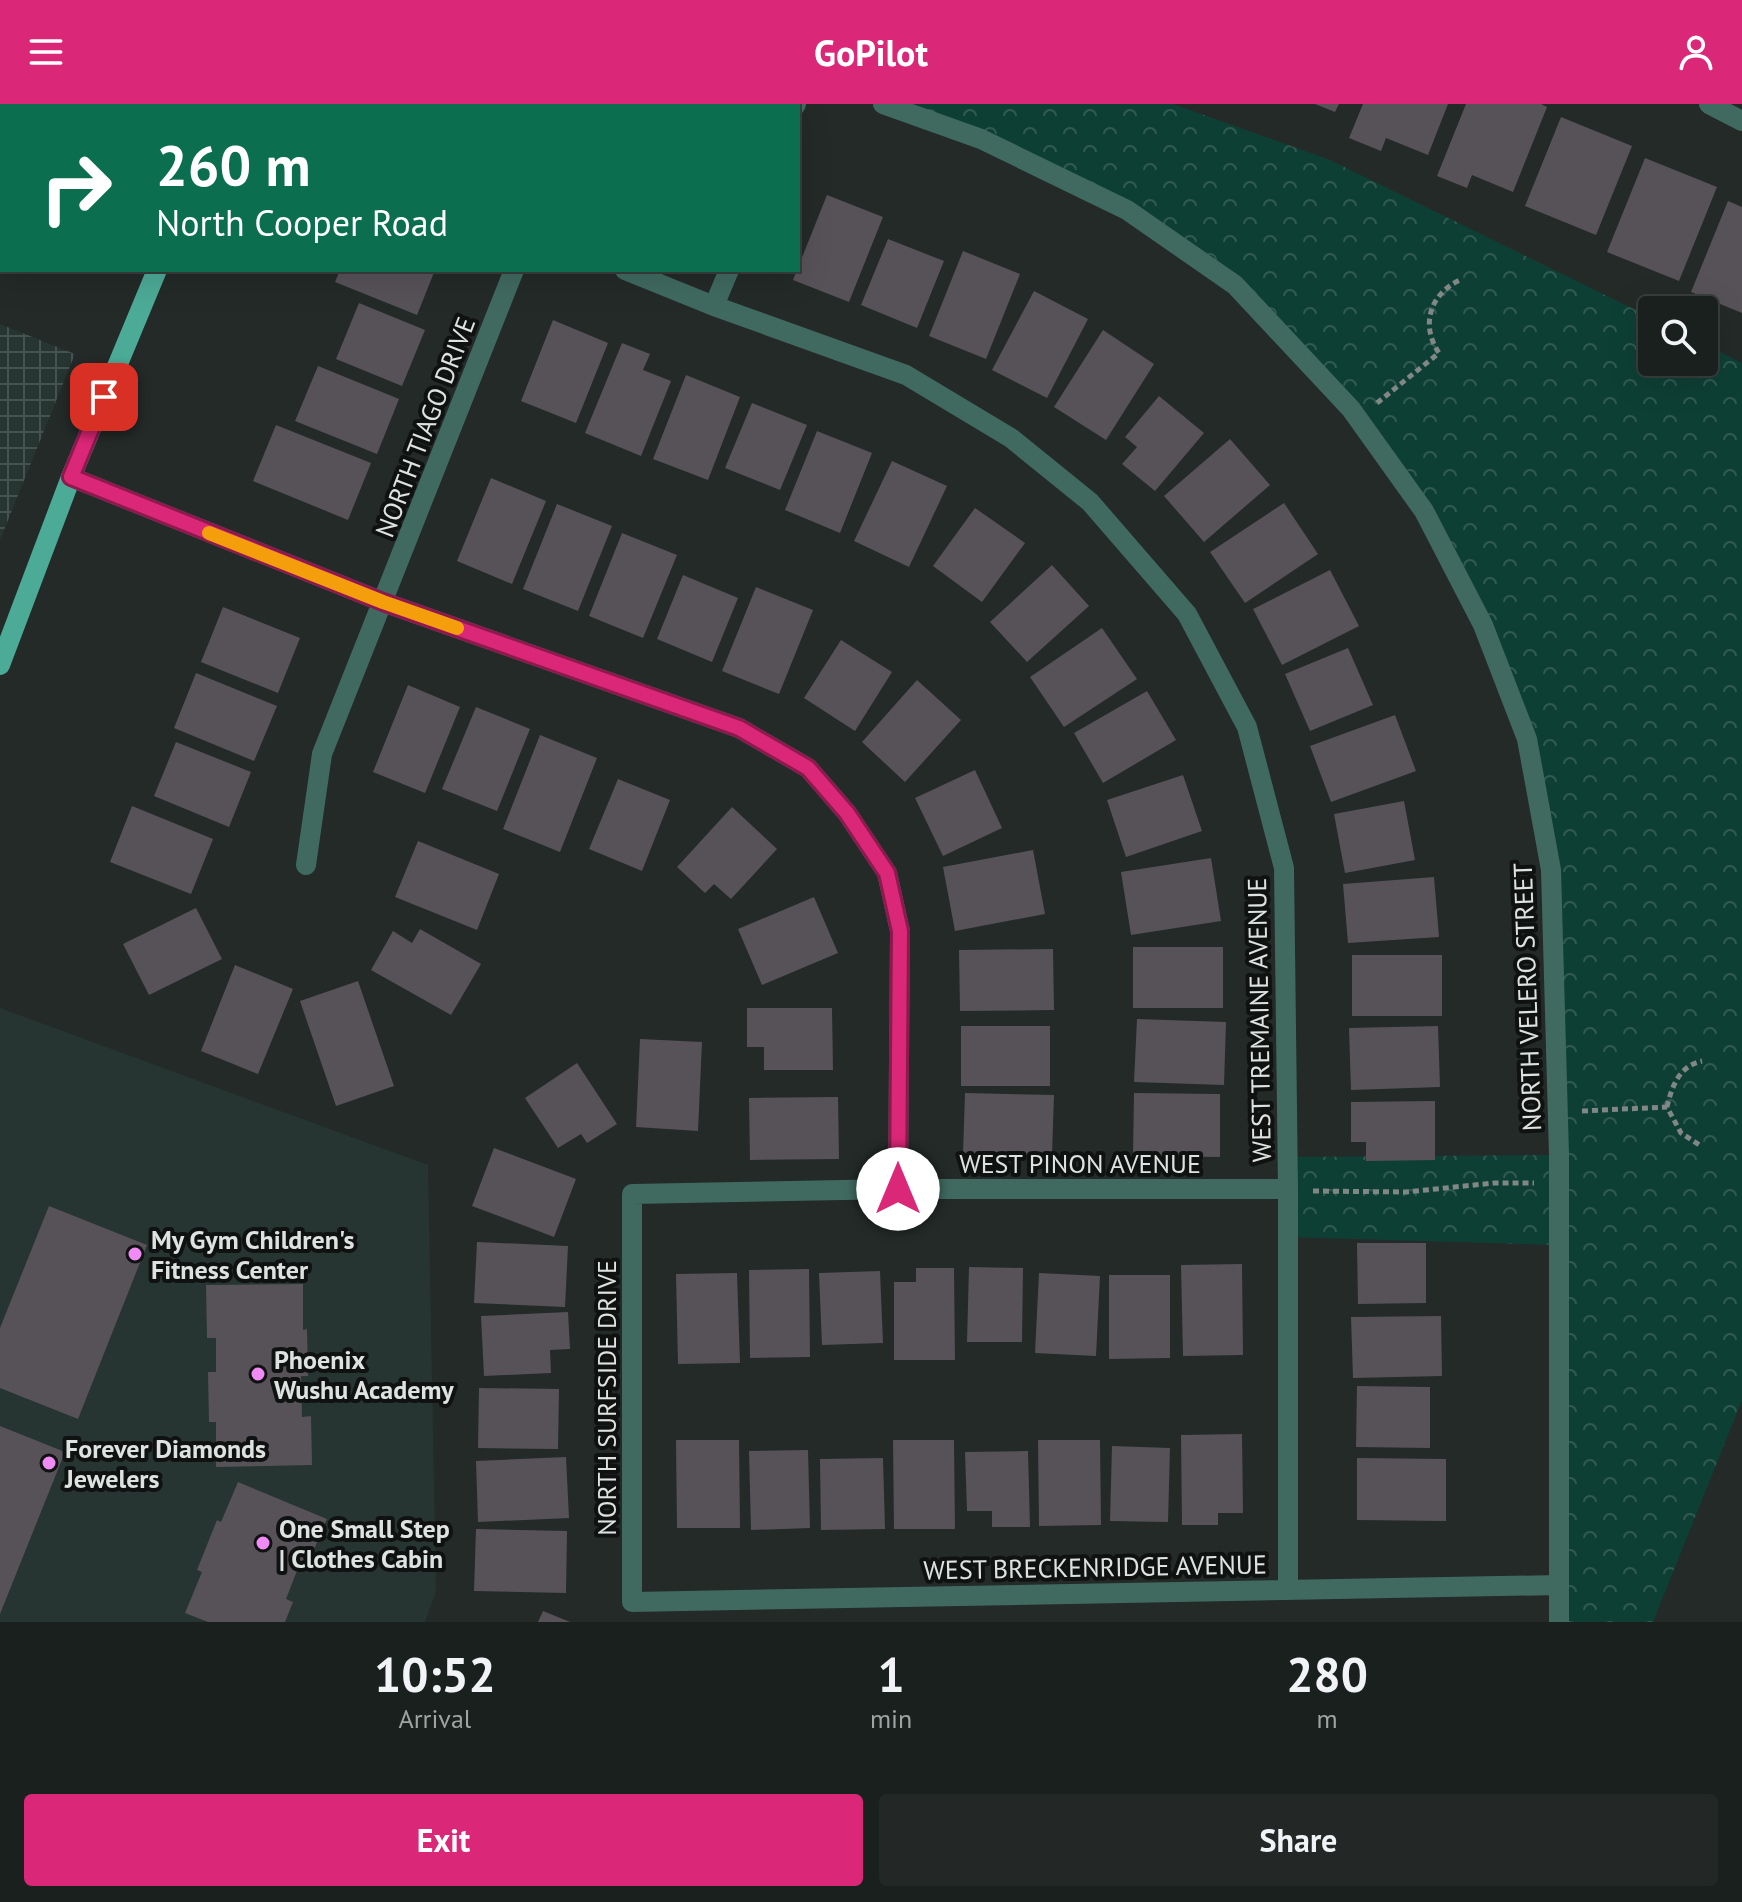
<!DOCTYPE html>
<style>
body{margin:0;font-family:"PT Sans",sans-serif;background:#232827;color:#f1f3f6;height:100vh;display:flex;flex-direction:column;font-size:30px;white-space:nowrap}
*{box-sizing:border-box;margin:0}
p{font-size:26px;color:#9fa3a4}
.icon{flex:none;width:44px;height:44px;fill:none;stroke:currentColor;stroke-width:2;stroke-linecap:round;stroke-linejoin:round}
.map{position:relative;height:1518px;overflow:hidden}
.drawer{display:flex;flex-direction:column;background:#1a201e;flex:1}
.drawer>*{flex:none}
.guide{position:absolute;left:0px;top:0px;width:800px;height:168px;box-shadow:0 8px 32px #0002,0 0 0 2px #383e3c;background:#0b6e4f;color:#fff;overflow:hidden}
.buttons{position:absolute;left:1638px;top:192px;display:grid;gap:16px}
.buttons a{display:grid;place-items:center;width:80px;height:80px;border-radius:8px;background:#1a201e;box-shadow:0 8px 32px #0002,0 0 0 2px #383e3c;font-size:40px}
.pin{position:absolute;display:grid;place-items:center;width:68px;height:68px;color:#fff;margin:-34px;border-radius:16px;box-shadow:0 4px 12px #0006}
.me{position:absolute;width:88px;margin:-44px;rotate:0deg;stroke-linejoin:round;filter:drop-shadow(0 0 6px #0008)}
.turn{display:flex;align-items:center;gap:28px;height:168px;padding:0 24px;font-size:36px}
.turn .icon{width:104px;height:104px;stroke-width:2.5}
.turn b{display:block;font-size:56px;line-height:68px}
.eta{display:flex;justify-content:space-evenly;align-items:center;height:136px;text-align:center}
.eta b{font-size:48px;font-weight:800;line-height:56px}
.action{display:flex;gap:16px;margin-top:auto;padding:16px 24px}
.action a{flex:1;height:92px;border-radius:8px;background:#db2777;color:#fff;font-size:32px;font-weight:800;line-height:92px;text-align:center}
.action a+a{background:#232827;color:#f1f3f6}
header{display:flex;justify-content:space-between;align-items:center;height:104px;padding:0 24px;background:#db2777;color:#fff;font-size:36px;font-weight:800}
.map>svg:first-child{display:block}
.built{fill:#263531}
.industrial{fill:url(#industrial-grid)}
.park{fill:url(#park-crowns)}
.building{fill:#575258}
.lines{fill:none;stroke-linecap:round;stroke-linejoin:round}
.path{stroke:#818785;stroke-width:5;stroke-dasharray:6 4;stroke-linecap:butt}
.minor{stroke:#406a60;stroke-width:20}
.major{stroke:#4cab97;stroke-width:20}
.route-casing{stroke:#8e194d;stroke-width:20}
.route{stroke:#db2777;stroke-width:14}
.slow{stroke:#f59e0b;stroke-width:14}
.poi-dot{fill:#f08bf6;stroke:#0f1211;stroke-width:3}
.labels{text-anchor:middle;dominant-baseline:central;stroke-width:8;stroke-linejoin:round;paint-order:stroke}
.street-label{font-size:26px;fill:#dee3e2;stroke:#0f1211}
.poi-label{font-size:26px;font-weight:bold;fill:#dee3e2;stroke:#0f1211;text-anchor:start}
</style>
<header><svg class="icon" aria-label="menu" viewBox="0 0 24 24"><path d="M4 6h16M4 12h16M4 18h16"/></svg>GoPilot<svg class="icon" aria-label="person" viewBox="0 0 24 24"><circle cx="12" cy="8" r="4"/><path d="M4 21q1-7 8-7t8 7"/></svg></header>
<div class="map">
<svg width="1742" height="1518" viewBox="0 0 1742 1518">
<defs>
<pattern id="industrial-grid" width="8" height="8" patternUnits="userSpaceOnUse" patternTransform="scale(2)"><rect width="8" height="8" fill="#263531"/><path d="M0 4h8M4 0v8" fill="none" stroke="#45524f"/></pattern>
<pattern id="park-crowns" width="20" height="18" patternUnits="userSpaceOnUse" patternTransform="scale(2)"><rect width="20" height="18" fill="#0e3f35"/><path d="M2 6a3 3 0 1 1 6 0M12 15a3 3 0 1 1 6 0" fill="none" stroke="#315b52"/></pattern>
</defs>
<rect width="100%" height="100%" fill="#232a28"/>
<path class="built" d="M0,904L428,1061L436,1488L425,1518H0Z"/>
<path class="industrial" d="M0,220L75,250L0,436Z"/>
<path class="park" d="M883,0H1173L1330,56L1652,214V258H1704V240L1742,259V1296L1653,1518H1559L1558,1141L1288,1133V1053L1558,1051L1551,766L1527,635L1424,407L1241,188L1127,106Z"/>
<path class="building" d="M1315,0H1339L1335,8Z
M1363,0H1448L1428,51L1386,34L1381,47L1349,34Z
M1466,0H1541L1547,3L1513,88L1472,71L1467,84L1437,72Z
M1561,13L1632,42L1596,131L1525,102Z
M1645,54L1717,83L1679,177L1607,148Z
M827,91L883,113L849,198L793,176Z
M1728,97L1742,103V209L1691,188Z
M888,135L944,157L917,224L861,201Z
M963,147L1020,170L986,255L929,232Z
M340,166H435L417,211L335,178Z
M1034,187L1088,215L1047,294L992,266Z
M359,199L425,226L402,282L336,255Z
M553,216L608,239L576,319L521,297Z
M1103,226L1154,260L1106,336L1054,303Z
M622,239L650,250L643,266L671,277L641,352L585,329Z
M318,262L399,295L377,350L295,317Z
M686,271L740,293L708,376L653,355Z
M1159,292L1204,329L1155,387L1122,360L1137,343L1125,333Z
M752,299L807,321L780,386L725,364Z
M276,321L371,359L348,416L253,377Z
M817,327L872,349L840,429L785,406Z
M1230,335L1270,381L1204,438L1164,392Z
M892,357L947,382L909,463L854,437Z
M491,374L546,397L512,480L457,457Z
M1284,399L1318,450L1245,499L1210,448Z
M557,400L612,422L578,507L523,485Z
M975,404L1025,439L982,498L933,462Z
M622,429L677,451L643,534L589,512Z
M1052,461L1089,502L1027,558L990,518Z
M1330,466L1359,522L1282,561L1253,505Z
M683,471L738,494L712,558L657,535Z
M756,483L813,506L779,590L722,567Z
M223,503L300,534L278,589L201,558Z
M1102,524L1137,575L1064,623L1030,573Z
M841,536L892,568L855,627L804,594Z
M1348,544L1373,601L1310,627L1285,570Z
M196,569L277,602L254,657L174,624Z
M917,576L961,616L905,678L862,638Z
M408,581L460,603L425,689L373,668Z
M1147,587L1176,636L1103,679L1074,629Z
M476,603L530,625L497,707L442,685Z
M1395,611L1416,667L1331,698L1310,642Z
M540,631L597,654L560,748L503,725Z
M176,638L251,668L229,723L154,692Z
M975,666L1002,724L943,752L915,694Z
M1183,671L1202,727L1126,753L1107,696Z
M618,675L670,696L642,767L589,745Z
M1404,697L1415,756L1345,769L1334,710Z
M132,702L213,735L191,790L110,758Z
M732,703L777,745L731,795L714,780L705,789L677,763Z
M418,737L499,770L477,826L395,793Z
M1033,746L1045,810L955,827L943,763Z
M1211,754L1221,817L1131,831L1121,768Z
M1434,773L1439,833L1348,839L1343,780Z
M814,793L838,849L762,881L738,825Z
M196,804L222,855L149,891L123,840Z
M420,825L481,860L451,911L371,866L393,827L412,839Z
M1133,843H1223V904H1133Z
M1053,845L1054,906L960,907L959,846Z
M1352,851H1442V912H1352Z
M235,861L293,885L258,970L201,947Z
M358,877L394,982L336,1002L300,897Z
M747,904H832L833,966H764V943H747Z
M1137,915L1226,918L1224,981L1134,978Z
M961,922H1050V982H961Z
M1438,922L1440,983L1351,986L1349,924Z
M640,935L702,938L698,1027L636,1023Z
M577,959L617,1020L587,1039L581,1030L558,1044L525,994Z
M965,989L1054,991L1052,1051L963,1049Z
M1134,989L1220,990V1053L1133,1052Z
M838,993L839,1055L750,1056L749,994Z
M1435,997V1056L1366,1057V1038H1351V998Z
M494,1044L576,1075L554,1133L472,1102Z
M49,1102L147,1141L78,1315L0,1284V1224Z
M477,1138L568,1142L565,1203L474,1199Z
M1357,1139H1426V1199L1358,1200Z
M1242,1160L1243,1251L1183,1252L1181,1161Z
M969,1163L1023,1164L1022,1238H967Z
M916,1164H954L955,1256H894V1178H916Z
M809,1165L810,1253L750,1254L749,1166Z
M880,1167L883,1239L822,1241L819,1169Z
M737,1169L740,1259L678,1260L676,1170Z
M1039,1169L1100,1172L1096,1252L1035,1249Z
M1109,1171H1170V1254L1109,1255Z
M303,1180V1226L307,1225L308,1272H301L302,1313L311,1312L312,1361L216,1363V1318H209L208,1268H216V1234H207L206,1181Z
M568,1208L570,1245L550,1246L551,1269L484,1272L481,1212Z
M1441,1212L1442,1272L1353,1274L1351,1213Z
M1357,1282L1430,1283V1344L1356,1343Z
M479,1284L559,1285L558,1345L478,1344Z
M0,1322L65,1348L0,1510Z
M1242,1330L1243,1409H1218V1421H1182L1181,1331Z
M676,1336H739L740,1424H677Z
M893,1336H954L955,1425H894Z
M1038,1336H1100L1101,1421L1039,1422Z
M1112,1342L1170,1344L1168,1418L1110,1417Z
M808,1346L810,1424L751,1426L749,1347Z
M1028,1347L1030,1423H992V1407H967L965,1348Z
M566,1353L569,1414L478,1418L476,1357Z
M883,1354L885,1425L821,1426L820,1355Z
M1357,1354L1446,1355V1417L1357,1416Z
M238,1378L327,1415L307,1462L300,1459L286,1495L293,1498L285,1518H208L185,1509L202,1468L197,1466L217,1416L221,1418Z
M476,1425L567,1427L566,1489L474,1487Z
M543,1507L570,1518H538Z"/>
<g class="lines">
<path class="path" d="M1377,299L1439,249C1420,221 1430,190 1460,176
M1667,1003C1672,982 1679,962 1702,957
M1582,1007L1667,1003L1681,1029L1701,1042
M1313,1087L1406,1088L1494,1079H1534"/>
<path class="minor" d="M883,0L981,35L1127,106L1235,181L1351,305L1424,407L1483,521L1527,635L1551,766L1559,1051V1518
M1709,0L1742,17
M795,2L796,0
M625,166L714,202L906,271L1011,334L1090,398L1187,510L1247,623L1284,764L1288,1085V1484
M714,202L729,166
M71,373L383,498L739,624L808,664L847,709L887,769L900,827L898,1085
M306,761L322,650L514,166
M1288,1085H898L632,1090V1498L1559,1481"/>
<path class="major" d="M225,2L226,0
M0,561L71,373L157,166"/>
</g>
<g class="lines">
<defs>
<path id="route" d="M104,293L71,373L383,498L739,624L808,664L847,709L887,769L900,827L898,1085"/>
</defs>
<use href="#route" class="route-casing"/>
<use href="#route" class="route"/>
<path class="slow" d="M209,429L383,498L457,524"/>
</g>
<g class="poi-dot">
<circle cx="135" cy="1150" r="8"/>
<circle cx="258" cy="1270" r="8"/>
<circle cx="49" cy="1359" r="8"/>
<circle cx="263" cy="1439" r="8"/>
</g>
<g class="labels">
<g class="street-label">
<text transform="translate(425 323) rotate(-69)">NORTH TIAGO DRIVE</text>
<text transform="translate(1527 893) rotate(-92)">NORTH VELERO STREET</text>
<text transform="translate(1259 916) rotate(-91)">WEST TREMAINE AVENUE</text>
<text x="1080" y="1059">WEST PINON AVENUE</text>
<text transform="translate(606 1294) rotate(-90)">NORTH SURFSIDE DRIVE</text>
<text transform="translate(1095 1463) rotate(-1)">WEST BRECKENRIDGE AVENUE</text>
</g>
<g class="poi-label">
<text x="151" y="1135">My Gym Children's<tspan x="151" dy="30">Fitness Center</tspan></text>
<text x="274" y="1255">Phoenix<tspan x="274" dy="30">Wushu Academy</tspan></text>
<text x="65" y="1344">Forever Diamonds<tspan x="65" dy="30">Jewelers</tspan></text>
<text x="279" y="1424">One Small Step<tspan x="279" dy="30">| Clothes Cabin</tspan></text>
</g>
</g>
</svg>
<div class="buttons">
<a><svg class="icon" aria-label="search" viewBox="0 0 24 24"><circle cx="10" cy="10" r="6"/><path d="M15 15l6 6"/></svg></a>
</div>
<div class="pin" style="left:104px;top:293px;background:#d93025"><svg class="icon" aria-label="arrive" viewBox="0 0 24 24"><path d="M6 21V4h12l-3 4 3 4H6"/></svg></div>
<svg class="me" style="left:898px;top:1085px" viewBox="-20 -20 40 40"><circle r="19" fill="#fff"/><path d="M0-13L10 11 0 6-10 11z" fill="#db2777"/></svg>
<div class="guide">
<div class="turn"><svg class="icon" aria-label="right" viewBox="0 0 24 24"><path d="M7 20v-9h11M14 6l5 5-5 5"/></svg><div><b>260 m</b>North Cooper Road</div></div>
</div>
</div>
<section class="drawer">
<div class="eta">
<div><b>10:52</b><p>Arrival</p></div>
<div><b>1</b><p>min</p></div>
<div><b>280</b><p>m</p></div>
</div>
<div class="action"><a>Exit</a><a>Share</a></div>
</section>
